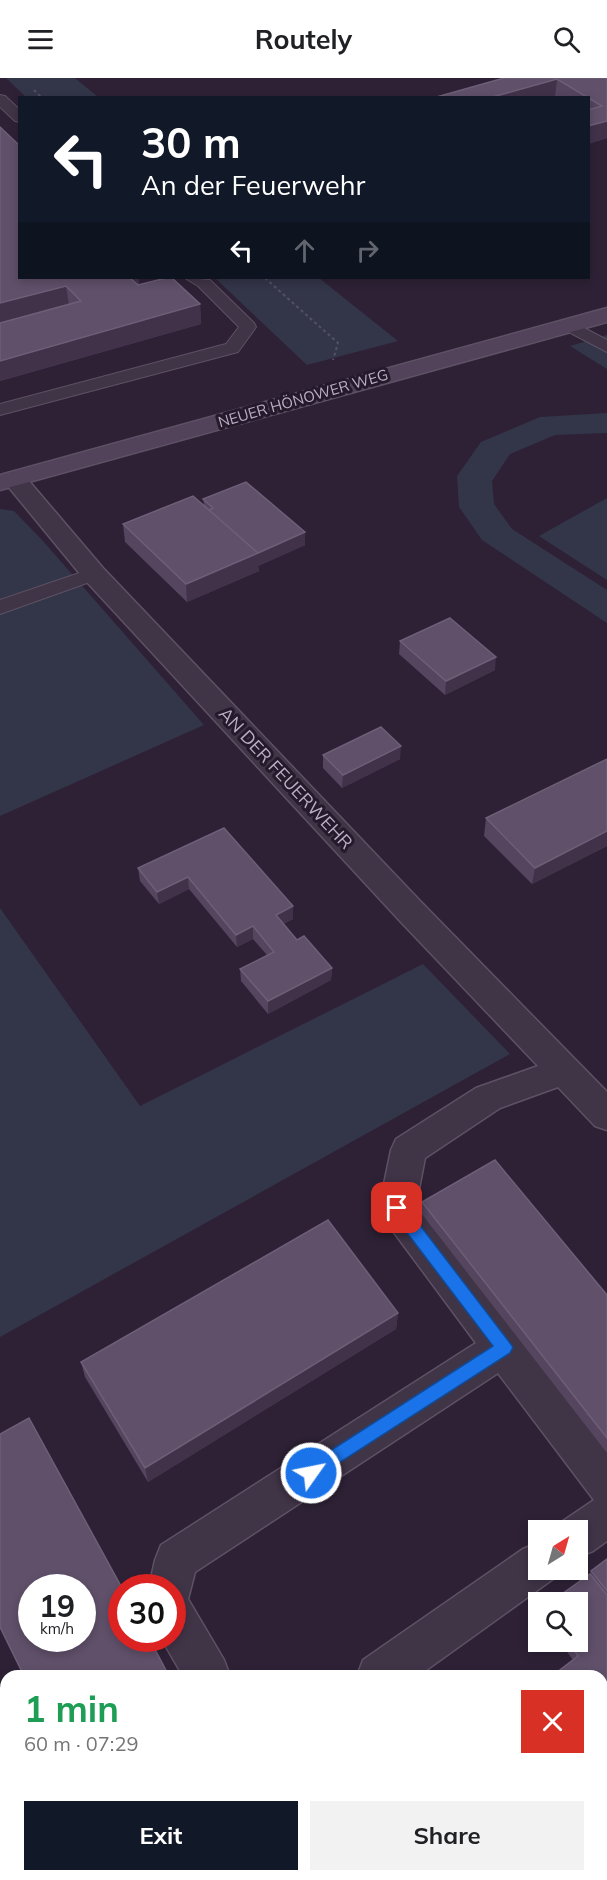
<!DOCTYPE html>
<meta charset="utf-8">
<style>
body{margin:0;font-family:Mulish,sans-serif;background:#f2f2f2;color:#202124;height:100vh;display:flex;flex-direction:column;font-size:22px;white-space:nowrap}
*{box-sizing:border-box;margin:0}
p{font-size:20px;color:#757577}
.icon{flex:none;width:33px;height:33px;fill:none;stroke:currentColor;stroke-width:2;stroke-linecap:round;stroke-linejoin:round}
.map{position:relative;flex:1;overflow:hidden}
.details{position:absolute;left:0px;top:1592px;width:608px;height:212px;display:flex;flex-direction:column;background:#fff;border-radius:18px 18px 0 0;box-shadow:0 3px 9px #0003}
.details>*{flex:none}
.top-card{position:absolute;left:18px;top:18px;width:572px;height:183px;border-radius:0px;box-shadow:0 3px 9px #0003;background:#111827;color:#fff;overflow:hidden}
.needle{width:39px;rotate:37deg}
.controls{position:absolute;left:528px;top:1442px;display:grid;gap:12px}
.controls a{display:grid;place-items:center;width:60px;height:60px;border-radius:0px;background:#fff;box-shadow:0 3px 9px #0003;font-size:30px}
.speed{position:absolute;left:18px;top:1496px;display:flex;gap:12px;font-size:30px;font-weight:700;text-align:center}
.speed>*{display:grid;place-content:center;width:78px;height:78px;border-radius:50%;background:#fff;box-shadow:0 3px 9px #0003;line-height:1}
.speed small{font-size:15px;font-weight:400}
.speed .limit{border:9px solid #d22;background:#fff;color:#111}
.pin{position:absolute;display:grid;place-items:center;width:51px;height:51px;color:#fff;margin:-26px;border-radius:12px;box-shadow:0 3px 9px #0006}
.me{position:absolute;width:66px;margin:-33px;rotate:57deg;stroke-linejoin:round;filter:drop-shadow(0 0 4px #0008)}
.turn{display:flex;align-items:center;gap:21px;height:126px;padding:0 24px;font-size:27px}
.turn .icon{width:78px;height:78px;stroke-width:2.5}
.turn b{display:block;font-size:42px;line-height:51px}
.lanes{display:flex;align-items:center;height:57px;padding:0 24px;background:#0003;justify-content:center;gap:30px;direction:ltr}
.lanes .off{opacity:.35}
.round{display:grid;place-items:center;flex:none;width:63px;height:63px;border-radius:0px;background:#f2f2f2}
.head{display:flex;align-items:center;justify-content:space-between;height:102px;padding:0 24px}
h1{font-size:36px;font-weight:700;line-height:45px;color:#1e9e55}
.cta{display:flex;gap:12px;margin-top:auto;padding:12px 24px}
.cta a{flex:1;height:69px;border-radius:0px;background:#111827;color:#fff;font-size:24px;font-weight:700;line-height:69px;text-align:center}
.cta a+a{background:#f2f2f2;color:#202124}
header{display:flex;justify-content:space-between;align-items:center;height:78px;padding:0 24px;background:#fff;font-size:27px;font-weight:700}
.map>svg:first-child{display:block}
.green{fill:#333649}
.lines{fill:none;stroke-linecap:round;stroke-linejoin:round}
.lane-casing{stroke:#5e5165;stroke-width:2}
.street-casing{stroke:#5e5165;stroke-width:3}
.secondary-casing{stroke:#5e5165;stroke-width:3}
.path{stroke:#555065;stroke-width:2;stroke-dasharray:3 3;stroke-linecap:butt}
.lane{fill:#403447;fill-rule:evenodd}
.street{fill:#403447;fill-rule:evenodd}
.secondary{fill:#52425a;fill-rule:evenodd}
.wall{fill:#55455f}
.shaded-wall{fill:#41324a}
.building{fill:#60506a;stroke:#6e5f78;stroke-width:1.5;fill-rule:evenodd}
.route{fill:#1a73e8;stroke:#114b97;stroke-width:1.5}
.labels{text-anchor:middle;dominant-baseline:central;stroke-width:6;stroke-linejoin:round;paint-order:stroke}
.far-street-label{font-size:15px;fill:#bcaec4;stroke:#251a2b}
.street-label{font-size:18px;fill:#bcaec4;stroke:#251a2b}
</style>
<header><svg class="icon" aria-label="menu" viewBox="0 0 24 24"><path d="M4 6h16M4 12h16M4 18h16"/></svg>Routely<svg class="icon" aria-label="search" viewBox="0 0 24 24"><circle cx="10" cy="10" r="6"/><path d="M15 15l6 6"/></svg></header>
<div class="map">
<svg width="607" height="1802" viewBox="0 0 607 1802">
<rect width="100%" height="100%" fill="#2e2136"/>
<path class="green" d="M6,0H75L98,19H26Z
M215,200H319L398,263L307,287Z
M607,257V291L570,268Z
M607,335V355L555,357L510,376L492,403L494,426L512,451L607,512V545L482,462L459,429L457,398L481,364L540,339Z
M607,420V502L539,458Z
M0,431L14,433L43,463L204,647L0,738Z
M0,830L140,1028L423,886L510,976L0,1259Z"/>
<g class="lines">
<defs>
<path id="lane" d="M0,17L5,18L20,32V44L15,43L0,29Z
M185,200L210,202L254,245L256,249L238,274L0,337V326L226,266L239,249L198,208Z
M569,242L607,262V274L563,251L561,247L563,243Z
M94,490L101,492L104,496L101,500L0,536V522Z"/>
<path id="street" d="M14,394L23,396L103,490L422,825L607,1014V1052L595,1048L558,1009L500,1030L425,1080L416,1126L607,1373V1463L593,1473L578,1479V1452H559L563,1443L594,1422L498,1295L195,1494L188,1521L224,1582L230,1598H183L161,1560H172V1509H149L155,1482L161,1467L476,1265L384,1141L379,1130L391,1072L396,1061L476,1010L538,988L400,843L85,502L2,401L5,396Z
M538,1465V1491H557L553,1501L418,1598H357L363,1582L523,1471Z"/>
<path id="secondary" d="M607,230V244L0,412V397Z"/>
</defs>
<use href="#lane" class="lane-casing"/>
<use href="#street" class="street-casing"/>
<use href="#secondary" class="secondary-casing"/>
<path class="path" d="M34,12L42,20
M265,200L338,265L333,282"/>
<use href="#lane" class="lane"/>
<use href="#street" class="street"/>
<use href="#secondary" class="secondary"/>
</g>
<path class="wall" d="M504,0H607V60L588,66V20H556Z
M0,49L139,207L200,226L201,246L0,303Z
M203,421L305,467L258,488L259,493L187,524L125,464L123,446L204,427Z
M400,563L495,592L445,617L399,576Z
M323,677L400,681L342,710L323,690Z
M607,681V768L532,806L484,758L486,740Z
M224,750L293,828V841L283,846L297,862L332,890L331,902L268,936L241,903L240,891L267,877L253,861L237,869L189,811L159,826L140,803L138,790Z
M422,1124L607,1217V1375L421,1135Z
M398,1235L396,1251L148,1404L85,1299L81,1284Z
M607,1481V1710L602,1714V1598L573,1582L559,1563H578V1524H554L555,1521L590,1496L591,1493Z
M415,1797H497L491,1802H418Z"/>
<path class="shaded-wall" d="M557,1L555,19L552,20H489Z
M607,43V60L588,66V48Z
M123,200H139V207L125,211Z
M66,208L69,227L0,246V225Z
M200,226L201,246L0,303V283Z
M305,454V467L258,488L259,493L187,524L186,506Z
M496,579L495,592L445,617L446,603Z
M401,668L400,681L342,710L343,697Z
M607,753V768L532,806L535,790Z
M188,799L189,811L159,826L157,814Z
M293,828V841L276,849V837Z
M253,848V861L237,869L236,857Z
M332,890L331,902L268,936V923Z
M398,1235L396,1251L148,1404L145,1390Z"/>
<path class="building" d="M504,0H607V43L588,48V32L602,28L557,1L489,20H433Z
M0,49L20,68V200H130L138,207L166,200H172L200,226L0,283V245L81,223L66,208L0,225Z
M246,404L305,454L258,475L209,432L213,430L203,421Z
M193,418L258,475L186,506L123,446Z
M450,540L496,579L446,603L400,563Z
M381,649L401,668L343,697L323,677Z
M607,681V753L535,790L486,740Z
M224,750L293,828L276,837L297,862L304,858L332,890L268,923L240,891L274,874L253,848L236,857L188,799L157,814L138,790Z
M495,1082L607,1217V1360L422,1124Z
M328,1142L398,1235L145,1390L81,1284Z
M29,1340L122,1510V1560H149L169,1598H24L0,1549V1356ZM32,1509H82V1560H32Z
M607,1481V1513L591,1493Z
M590,1496L607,1517V1708L602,1712V1598H552L578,1578L568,1563H578V1524H557L555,1521Z
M121,1797H277L280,1802H124Z
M420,1797H494L488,1802H423Z"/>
<path class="route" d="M397,1123L403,1125L513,1269L510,1275L311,1403L305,1401L303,1395L305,1389L493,1268L392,1135L390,1130L392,1125Z"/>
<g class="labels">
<g class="far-street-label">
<text transform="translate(303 320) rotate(-16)">NEUER HÖNOWER WEG</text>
</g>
<g class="street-label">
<text transform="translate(286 700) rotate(47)">AN DER FEUERWEHR</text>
</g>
</g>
</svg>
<div class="controls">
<a><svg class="needle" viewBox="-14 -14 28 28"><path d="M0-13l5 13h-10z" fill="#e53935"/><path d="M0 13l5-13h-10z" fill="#757577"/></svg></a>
<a><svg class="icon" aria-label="search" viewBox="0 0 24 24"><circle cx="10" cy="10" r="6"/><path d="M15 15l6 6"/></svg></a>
</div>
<div class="speed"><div>19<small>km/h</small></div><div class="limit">30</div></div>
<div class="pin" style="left:397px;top:1130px;background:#d93025"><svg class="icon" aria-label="arrive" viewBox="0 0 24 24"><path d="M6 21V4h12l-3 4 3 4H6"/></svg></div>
<svg class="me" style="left:311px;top:1395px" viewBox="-20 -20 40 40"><circle r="17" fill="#1a73e8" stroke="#fff" stroke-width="3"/><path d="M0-11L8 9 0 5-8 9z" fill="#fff"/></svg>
<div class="top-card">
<div class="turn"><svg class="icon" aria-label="left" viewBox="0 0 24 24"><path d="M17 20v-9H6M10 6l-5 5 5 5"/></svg><div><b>30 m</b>An der Feuerwehr</div></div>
<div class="lanes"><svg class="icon" aria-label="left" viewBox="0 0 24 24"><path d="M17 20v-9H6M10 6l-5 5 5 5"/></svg><svg class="icon off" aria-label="ahead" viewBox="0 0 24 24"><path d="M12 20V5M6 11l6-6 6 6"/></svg><svg class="icon off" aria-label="right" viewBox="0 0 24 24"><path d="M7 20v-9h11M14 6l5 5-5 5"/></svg></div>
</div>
<section class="details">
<div class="head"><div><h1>1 min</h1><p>60 m · 07:29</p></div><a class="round" style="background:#d93025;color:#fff"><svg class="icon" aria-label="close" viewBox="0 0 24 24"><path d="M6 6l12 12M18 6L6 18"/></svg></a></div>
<div class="cta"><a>Exit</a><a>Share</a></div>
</section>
</div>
